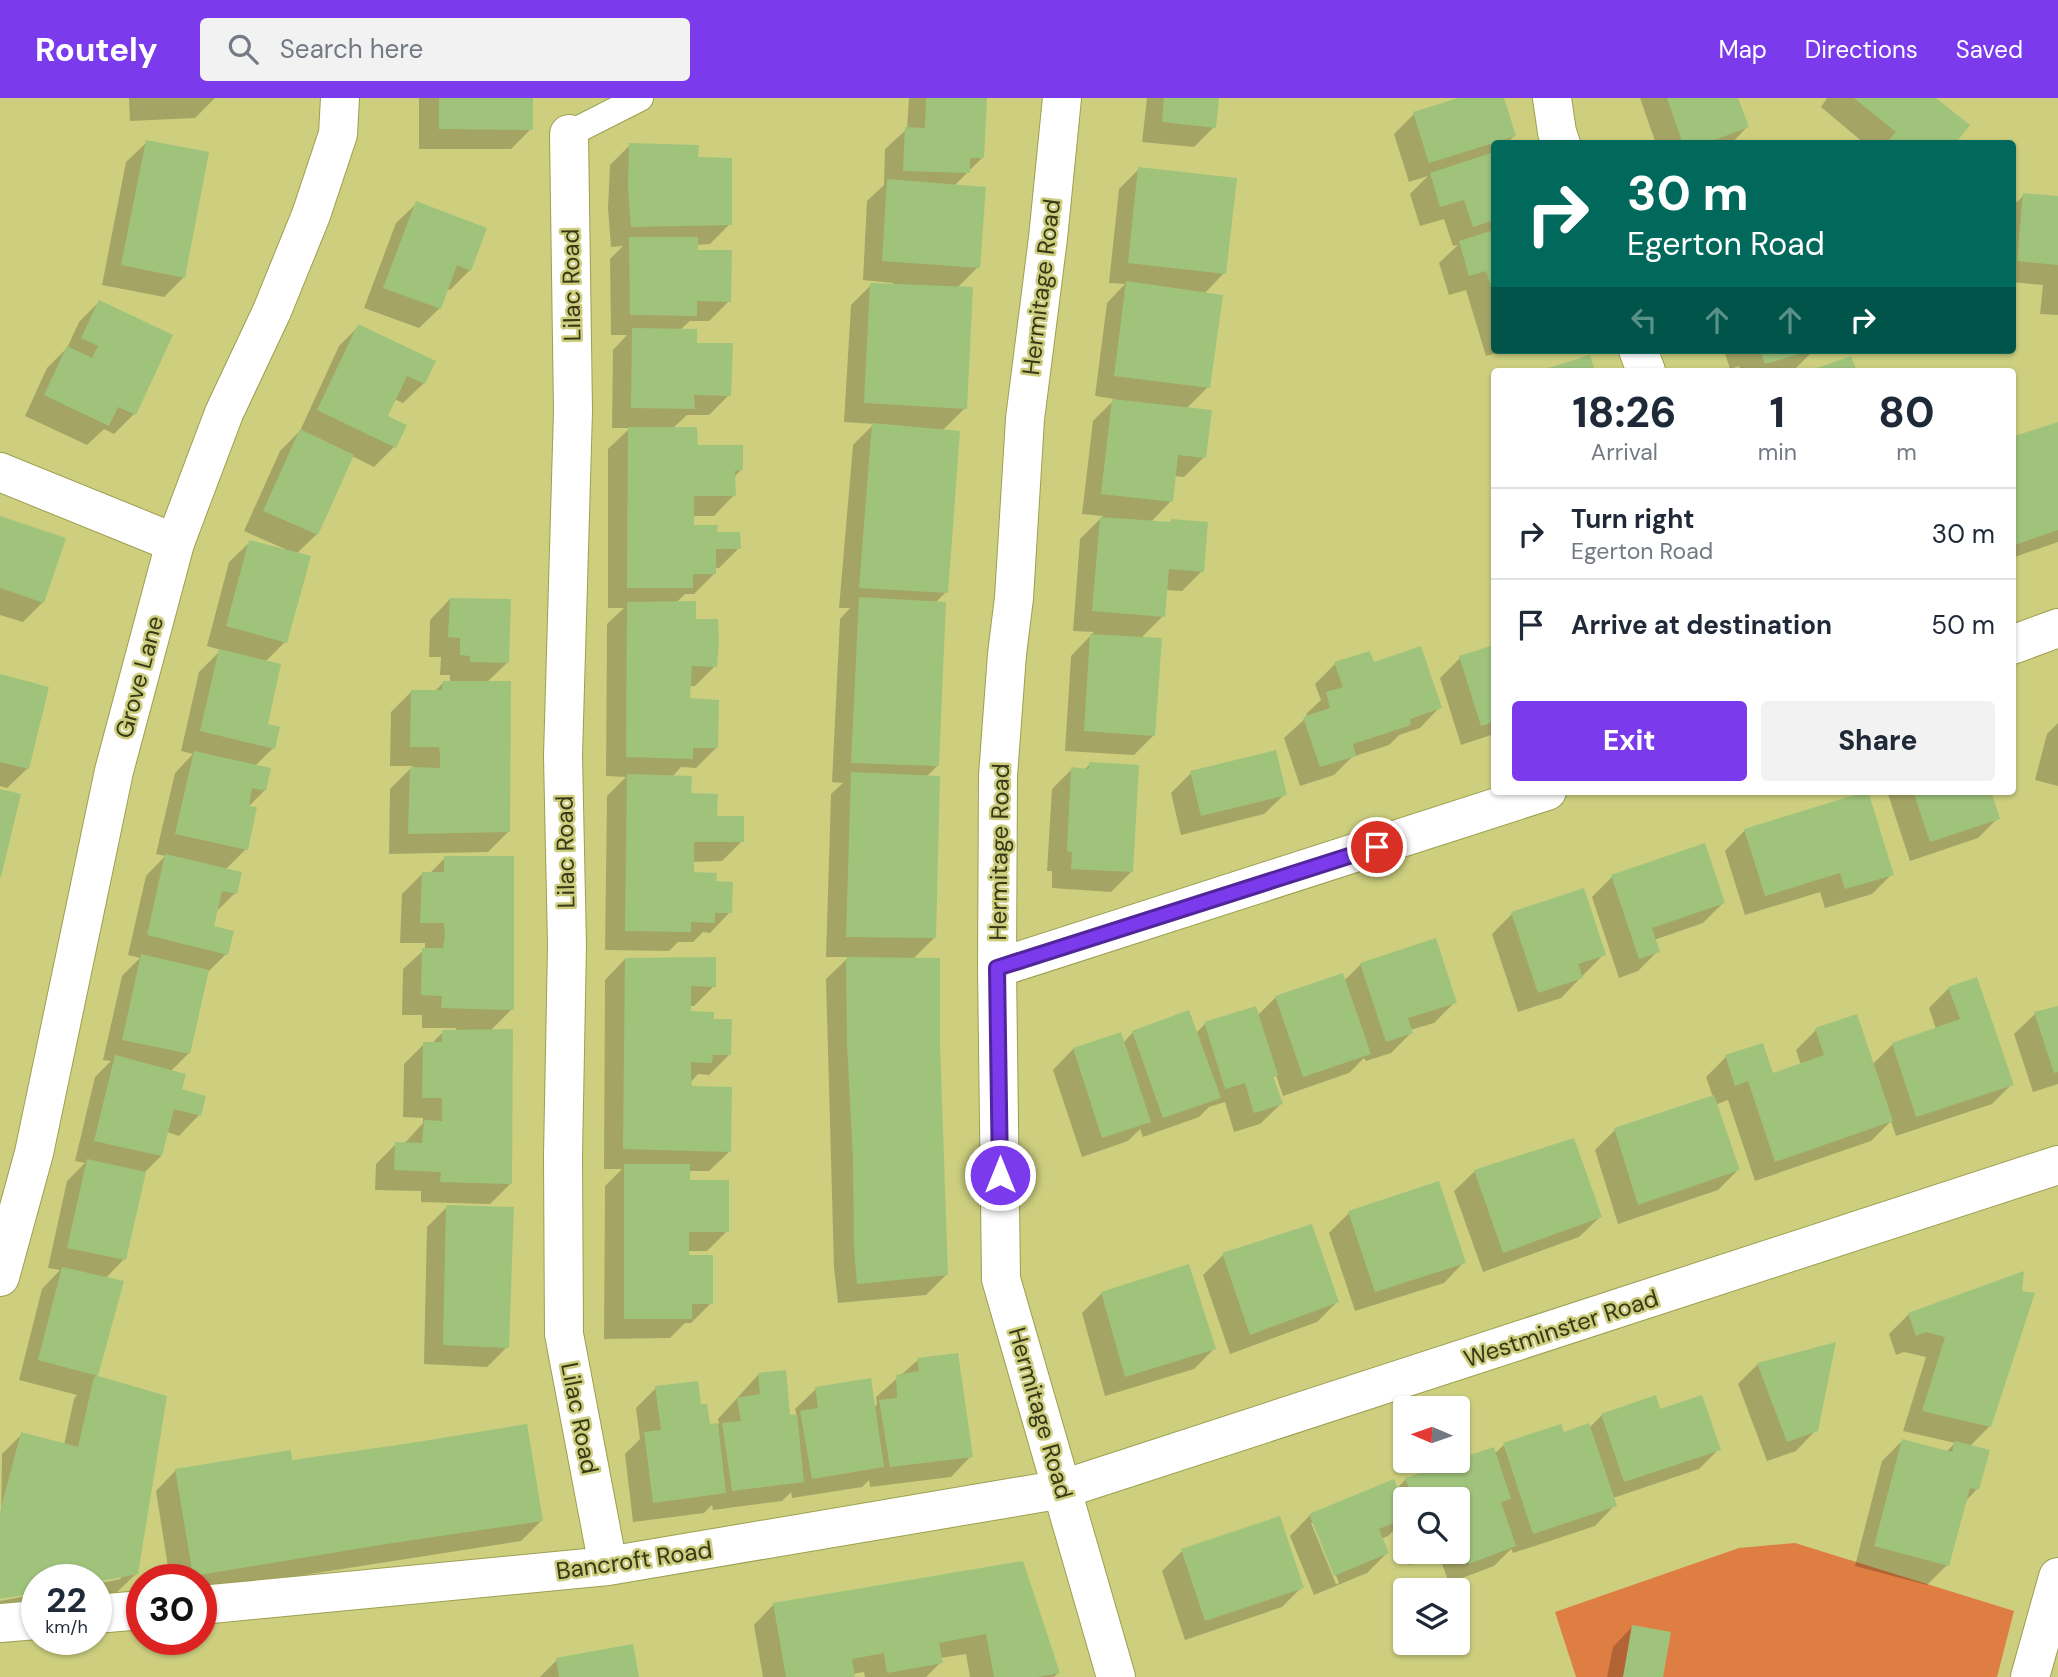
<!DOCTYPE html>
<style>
body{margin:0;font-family:"DM Sans",sans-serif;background:#f2f2f3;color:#1f2937;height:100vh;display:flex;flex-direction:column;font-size:26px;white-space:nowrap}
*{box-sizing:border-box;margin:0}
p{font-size:23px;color:#747a83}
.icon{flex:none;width:38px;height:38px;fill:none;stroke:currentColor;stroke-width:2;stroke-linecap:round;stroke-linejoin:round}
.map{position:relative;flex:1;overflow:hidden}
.panel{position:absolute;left:1491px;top:270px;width:525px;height:427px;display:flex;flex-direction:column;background:#fff;border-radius:7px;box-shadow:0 2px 5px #0004}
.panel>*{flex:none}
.top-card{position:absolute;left:1491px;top:42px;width:525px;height:214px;border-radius:7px;box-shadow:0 2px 5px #0004;background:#00695c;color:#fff;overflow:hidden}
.needle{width:46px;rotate:272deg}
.tools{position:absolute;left:1393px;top:1298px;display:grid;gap:14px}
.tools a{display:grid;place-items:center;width:77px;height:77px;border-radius:7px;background:#fff;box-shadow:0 2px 5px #0004;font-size:35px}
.speed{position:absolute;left:21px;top:1466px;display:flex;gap:14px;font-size:35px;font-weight:700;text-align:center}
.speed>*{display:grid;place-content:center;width:91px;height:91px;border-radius:50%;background:#fff;box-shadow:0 2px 5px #0004;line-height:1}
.speed small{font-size:18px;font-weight:400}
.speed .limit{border:10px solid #d22;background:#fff;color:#111}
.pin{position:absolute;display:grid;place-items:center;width:60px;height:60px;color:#fff;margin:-30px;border:4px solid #fff;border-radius:50%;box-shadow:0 2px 7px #0007}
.me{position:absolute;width:77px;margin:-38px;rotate:0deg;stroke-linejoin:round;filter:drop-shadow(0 0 5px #0008)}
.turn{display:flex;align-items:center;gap:24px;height:147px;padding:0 21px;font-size:32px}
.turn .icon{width:91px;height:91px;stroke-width:2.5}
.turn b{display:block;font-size:49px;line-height:60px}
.lanes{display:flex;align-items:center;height:66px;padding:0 21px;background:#0003;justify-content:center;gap:35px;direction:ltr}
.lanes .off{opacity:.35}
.eta{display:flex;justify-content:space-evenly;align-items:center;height:119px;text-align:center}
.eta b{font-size:42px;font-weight:800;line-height:49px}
.cta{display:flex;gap:14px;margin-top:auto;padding:14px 21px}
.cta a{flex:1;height:80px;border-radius:7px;background:#7c3aed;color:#fff;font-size:28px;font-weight:800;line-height:80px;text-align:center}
.cta a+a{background:#f2f2f3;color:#1f2937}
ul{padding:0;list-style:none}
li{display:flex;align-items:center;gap:21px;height:91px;padding:0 21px;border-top:2px solid #e0e1e3}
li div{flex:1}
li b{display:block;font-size:26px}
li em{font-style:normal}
header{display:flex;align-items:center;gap:42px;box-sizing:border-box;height:98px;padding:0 35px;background:#7c3aed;color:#fff}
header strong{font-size:33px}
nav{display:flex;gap:38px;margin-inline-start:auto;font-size:24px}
.search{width:490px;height:63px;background:#f2f2f3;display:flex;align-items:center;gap:18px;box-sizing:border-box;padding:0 24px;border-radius:7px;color:#747a83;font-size:26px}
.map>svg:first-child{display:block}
.green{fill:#df7e43}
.shadow{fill:#0003;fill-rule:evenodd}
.building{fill:#a0c37c}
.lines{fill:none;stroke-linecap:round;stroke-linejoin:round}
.lane-casing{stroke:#9d9f50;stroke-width:28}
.street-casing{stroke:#9d9f50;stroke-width:40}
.secondary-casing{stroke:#9d9f50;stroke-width:40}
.primary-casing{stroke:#9d9f50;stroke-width:40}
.lane{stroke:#fff;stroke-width:26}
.street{stroke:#fff;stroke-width:38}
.secondary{stroke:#fff;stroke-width:38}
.primary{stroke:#fff;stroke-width:38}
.route-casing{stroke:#51269a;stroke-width:18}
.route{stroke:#7c3aed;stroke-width:12}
.labels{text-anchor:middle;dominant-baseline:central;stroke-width:5;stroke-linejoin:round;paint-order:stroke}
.street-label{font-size:24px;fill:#393918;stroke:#cdcf7f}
</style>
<header>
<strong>Routely</strong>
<div class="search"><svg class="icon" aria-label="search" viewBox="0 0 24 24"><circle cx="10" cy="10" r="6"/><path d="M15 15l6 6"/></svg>Search here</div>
<nav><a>Map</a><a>Directions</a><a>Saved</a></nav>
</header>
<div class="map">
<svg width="2058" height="1579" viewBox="0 0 2058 1579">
<rect width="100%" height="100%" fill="#cdcf7f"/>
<path class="green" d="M1795,1445L2014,1513L1997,1579H1576L1555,1514L1739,1450Z"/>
<path class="shadow" d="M129,0H215L195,20L130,23Z
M419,0H531V31L511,51H419Z
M909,0H986L982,60L954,88L978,169L957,190L965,310L942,333L946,494L935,505L937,668L926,679L935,839L913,861L939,944L947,1176L926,1197L838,1205L834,1170L826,881L849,859H826L831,696L843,685L832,684L840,521L850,510H839L853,347L874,326L844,324L851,207L871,187L893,188V185L863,182L867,103L884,87L885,51L907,31Z
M1147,0H1217L1214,29L1194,49L1142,44Z
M1464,0H1502L1514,38L1506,46H1494V252H1507L1486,258L1466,192L1449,197L1439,165L1458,147L1453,148L1444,121L1420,128L1410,96L1428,78L1409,84L1394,36L1414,16Z
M1640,0H1736L1747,29L1731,46H1656Z
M1827,0H1933L1952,46H1865L1821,9Z
M147,44L184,179L164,199L102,187L126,64Z
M630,47L697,61L730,126L710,146L697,147V154L729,203L709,223H690L680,232L695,246L729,297L709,317H687L672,331L696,348L742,371L733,380L734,397L714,418H692V429L716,436L739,450L719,470H714V476L694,496H685L676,505L694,523L715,568L695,588H689V602L716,650L696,670L681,669L672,679L742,743L722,763L692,764V776L714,785L730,814L710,835L703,834L693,844H678L669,853L605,852L607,698L626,679L606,678L607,526L624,510H608V351L630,330H612L613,252L627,237H611L610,161L623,148L611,149L608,110L610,67Z
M1139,71L1224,175L1204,196L1208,289L1186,311L1204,359L1184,379L1174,378L1171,403L1150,425L1168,426L1171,423L1202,473L1182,493L1165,492L1163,518L1141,540L1154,637L1134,657L1065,653L1071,558L1094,534L1073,533L1080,441L1103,418L1082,416L1093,323L1115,301L1095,298L1107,205L1125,186L1109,185L1119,91Z
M2024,97L2058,100V217L2040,216L2043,187L2012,184V100L2017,104Z
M417,105L470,172L450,192L447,191L440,210L419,230L364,210L396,125Z
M99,204L134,316L114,336L104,331L87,347L25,318L47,270L67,250L79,224Z
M359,228L424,285L403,305L394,301L386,319L394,349L374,369L352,358L317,436L296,456L285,544L265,564L266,627L273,650L255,668L269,671L264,693L248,709L246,751L225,772L235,795L216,814L212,829L226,856L206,876L189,955L170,974L179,992L199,1017L179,1038L167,1034L161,1058L144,1075L124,1161L105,1181L122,1185L96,1279L136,1476L115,1496L96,1499V1486L121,1481V1478L95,1482H37L0,1500L2,1356L22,1336L64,1347L74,1301L77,1297L19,1282L42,1191L60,1172L48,1170L67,1083L85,1065L75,1063L95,979L111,963L103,962L122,878L140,860L128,857L146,778L165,758L156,756L175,675L193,656L181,653L199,574L221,552L207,548L229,464L250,444L284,453L285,451L244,433L280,353L300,333L339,248Z
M1724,252H1814L1796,270L1785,273H1741L1739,268L1730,271Z
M2058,326V444L2012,460V341Z
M0,420L43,504L23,524L0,517Z
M450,501L508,564L486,585L508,734L488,754L389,756L390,691L413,668H390L391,614L412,593H435L443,585H450V577H440L441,559H429L430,522Z
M1494,548V636L1461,647L1440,580L1460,560Z
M1335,566H1373L1440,609L1420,630L1399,637L1389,647L1352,659L1334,677L1300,688L1284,640L1307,619L1306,616L1321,602L1315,586Z
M0,578L28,670L7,690L0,688Z
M2058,625V688L2035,682L2047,636Z
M1090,666L1131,774L1111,794L1052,790V773H1047L1052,691L1072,671L1084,672Z
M1191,675L1285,696L1264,716L1181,737L1171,695Z
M1887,693H1989L1998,720L1978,740L1910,763Z
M1745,732L1892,776L1872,796L1825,810L1820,794L1745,817L1725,753Z
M445,760L512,911L490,933L510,1086L490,1106L421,1104V1093L375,1092L376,1066L396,1046H404L423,1025V1020L403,1019L404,966L424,946H431L443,934L456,933V930H422V917H402L403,871L425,851V845H400L402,796L422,776H429Z
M1612,779L1723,805L1703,825L1654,842L1658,853L1638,873L1619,880L1592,799Z
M1512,816L1604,856L1561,900L1518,914L1492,836Z
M625,861L714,888L694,908H689V915L712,923L730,956L709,977L698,976L690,985L730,1053L709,1073H688V1084L727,1133L707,1153H687L711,1205L691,1225H685L670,1240L604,1241L605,1088L622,1071H604L605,882Z
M1361,866L1455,904L1434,925L1410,932L1411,935L1391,955L1366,963L1364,960L1349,975L1283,998L1276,977L1272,980L1281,1006L1260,1026L1234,1034L1225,1004L1209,1009L1199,1019L1143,1039L1140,1031L1128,1043L1082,1059L1053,972L1073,951L1123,945L1133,934L1196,935L1205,926L1257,918L1276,899L1344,883Z
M1949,890L2012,986L1992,1006L1896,1038L1891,1023L1871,1043L1755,1083L1728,1002L1715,1007L1738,1072L1718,1092L1618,1126L1595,1052L1615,1032L1713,999L1706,979L1726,959L1772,978L1801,967L1796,952L1816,932L1872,967L1893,946L1936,931L1929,910Z
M2058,909V986L2033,994L2014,936L2035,916Z
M1475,1073L1600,1119L1579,1139L1483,1174L1454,1093Z
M447,1109L507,1249L487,1269L424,1266L427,1129Z
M1349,1115L1464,1164L1444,1185L1355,1213L1329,1135Z
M1223,1157L1337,1204L1317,1224L1230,1256L1203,1177Z
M2022,1175L1990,1328L1970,1348L1977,1391L1964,1405L1947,1467L1927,1487L1855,1468L1882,1363L1902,1343L1946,1354L1955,1345L1903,1333L1926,1259L1904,1254L1896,1257L1889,1236L1909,1216Z
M1102,1195L1214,1251L1194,1271L1105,1298L1082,1215Z
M918,1262L971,1358L951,1379L870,1389L869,1382L862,1389L792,1400L791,1394L782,1403L713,1412L712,1407L704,1415L633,1424L625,1356L640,1341L636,1310L656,1290L699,1308L709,1327L719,1326L718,1321L758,1277L789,1319L797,1318L795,1311L816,1291L874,1310L877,1306L876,1299Z
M1758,1266L1816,1332L1796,1353L1767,1363L1738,1286Z
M1659,1313L1719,1351L1699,1371L1613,1400L1615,1407L1595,1428L1513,1455L1511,1451L1494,1468L1449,1485L1439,1457L1409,1467L1396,1430L1388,1438L1381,1441L1387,1455L1367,1475L1314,1497L1290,1438L1310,1417L1396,1391L1406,1381L1494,1356L1504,1347L1589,1330L1602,1317ZM1405,1402H1458V1454H1405ZM1311,1425H1314L1339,1485L1336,1486Z
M291,1364L541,1423L521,1443L201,1493V1482H170L156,1393L176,1372Z
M1182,1453L1302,1489L1282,1509L1185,1542L1162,1473Z
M1022,1465L1058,1575L1054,1579H970L966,1556L940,1560L941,1564L926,1579H865L864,1574L853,1576V1579H763L754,1527L774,1506Z
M37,1496V1510L0,1517V1503Z
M1633,1528L1661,1579H1607L1613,1549Z
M557,1562L637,1579H540Z"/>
<path class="building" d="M439,0H533V32L439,31Z
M926,0H987L984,60H970V75L903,73L905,29L925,30Z
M1164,0H1219L1216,30L1162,24Z
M1458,0H1504L1516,38L1429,65L1413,14Z
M1667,0H1738L1749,29L1704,46H1683Z
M1854,0H1936L1970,27L1955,46H1890L1888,43L1896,34Z
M146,42L209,54L185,180L121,167Z
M629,45L699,47L698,59L732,60V127L631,129L628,89Z
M1494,54V122L1473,129L1464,102L1440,109L1430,75Z
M1138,69L1237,80L1226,176L1128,165Z
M887,81L986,89L980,170L882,163Z
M2023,95L2058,98V167L2017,163Z
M416,103L487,130L471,173L457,167L441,211L383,190Z
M1494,132V198L1486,173L1469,178L1459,143Z
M629,139H698V152H732L731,204L697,203V218L630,217Z
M1126,183L1223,197L1210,290L1114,278Z
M870,185L973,189L967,311L864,305Z
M99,202L173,237L136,317L118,309L109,328L44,297L67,248L92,260L98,248L81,240Z
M358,226L436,263L425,286L407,278L388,318L407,327L396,350L317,312Z
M632,230L697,231V245H733L731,298L694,297L695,311L631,310Z
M1760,252H1810V253L1765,266Z
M1590,257L1595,273H1542V272Z
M1851,258L1857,273H1809Z
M1112,301L1212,312L1206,360L1178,357L1173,404L1101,396Z
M2058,324V432L2012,448V339Z
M872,325L960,333L948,495L859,490Z
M628,329H697L698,347H743V372L735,373L736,398H694V427H718L717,434H740L741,451H716V476H693V490H627Z
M300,331L354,357L318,437L263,413Z
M0,418L66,440L44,505L0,490Z
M1100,419L1171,424V421L1208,424L1204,474L1169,471L1165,519L1092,513Z
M249,442L311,458L287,545L226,528Z
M859,499L946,504L939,668L851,665Z
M450,500L511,501L509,565L470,564V558L460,557V540L448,539Z
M696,503V521H718L719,544L717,569L692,568L690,600L719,602L718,650H693V661L626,659L627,504Z
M1090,536L1162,540L1155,638L1084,633Z
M1494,547V624L1481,628L1459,558Z
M1421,548L1442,610L1410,621L1411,627L1353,646L1356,658L1320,669L1303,619L1330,610L1326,594L1343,589L1334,564L1370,553L1374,564Z
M219,551L281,566L268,626L280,629L275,651L200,633Z
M0,576L49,589L29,671L0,664Z
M443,583H511L510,734L408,736L410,669L440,670V657L439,649H410L411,592H442Z
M1276,652L1287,697L1201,718L1190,673Z
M194,653L271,670L266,693L252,690L249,708L257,709L248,752L175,736Z
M1089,664L1139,667L1133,774L1071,771L1072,754L1067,753L1071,669L1089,671Z
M851,674L940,678L936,840L846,839Z
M627,676L692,678L691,695L718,696L717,718H744V744H694V774L717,775L716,783L733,784L732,815H715V825L691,824V834L625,833Z
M0,691L21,696L1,779H0Z
M1868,693L1894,777L1845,791L1840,775L1765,798L1744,731Z
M1913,693H1991L2000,721L1930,744Z
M1705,745L1725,805L1652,830L1660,854L1639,861L1611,777Z
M165,756L242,774L237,796L222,793L214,828L234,833L228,857L147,837Z
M444,758H514V912L441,910L442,898L421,897L422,850H443L445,838L444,825H420L422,774H444Z
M1584,790L1606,857L1578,866L1583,880L1538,895L1511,814Z
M1436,840L1457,905L1408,920L1413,935L1386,944L1360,865Z
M141,856L209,872L190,956L122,942Z
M716,859V889L691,888V913L714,914V921H732L731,957H713L712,965L691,964V978L692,988L732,989L731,1054L623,1051L625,860Z
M846,859L940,860V944L948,1177L857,1186L854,1149L853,1061L847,945Z
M1343,875L1371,956L1303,979L1275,898Z
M1977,879L2014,987L1916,1019L1892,945L1960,921L1948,889Z
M1256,908L1278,977L1273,978L1283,1006L1254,1015L1245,985L1225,991L1204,924Z
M2058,908V974L2054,975L2034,914Z
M1189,912L1221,1000L1163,1020L1132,933Z
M1857,916L1893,1023L1775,1064L1748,983L1735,988L1725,957L1763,945L1773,975L1824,957L1815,930Z
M513,931L512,1086L440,1084L441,1074L394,1072L395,1044L422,1045L424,1022L442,1023V1000H422L423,944H442V932Z
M1121,934L1151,1024L1102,1040L1073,950Z
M115,957L186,976L182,991L206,998L201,1018L174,1011L162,1058L94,1043Z
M1714,997L1740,1072L1638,1107L1614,1030Z
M1574,1040L1602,1119L1503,1155L1474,1072Z
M87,1061L146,1074L126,1162L67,1150Z
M624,1066H690V1082H729V1134H689V1157H713V1206H692V1221H624Z
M1439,1083L1466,1165L1375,1194L1348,1113Z
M446,1107L514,1109L509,1250L443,1247Z
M1312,1126L1339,1204L1250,1237L1222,1155Z
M1189,1166L1216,1251L1125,1279L1101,1194Z
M62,1169L124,1183L98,1278L38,1262Z
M2024,1173L2022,1193L2035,1195L1991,1329L1922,1313L1945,1239L1926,1234L1916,1238L1908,1215Z
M1836,1244L1818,1333L1787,1344L1757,1265Z
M958,1255L973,1359L890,1369L879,1302L897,1300L896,1277L919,1273L917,1260Z
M786,1272L790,1317L797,1316L804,1384L732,1393L722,1325L741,1323L737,1300L760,1296L758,1275Z
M98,1278L167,1298L138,1476L96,1484L37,1482V1495L0,1501V1414L21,1334L78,1349L94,1279Z
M871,1280L884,1369L812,1381L800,1313L818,1310L815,1289Z
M698,1283L701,1306H707L710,1326L718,1325L726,1395L653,1405L644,1334L661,1332L655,1288Z
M1656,1297L1660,1311L1702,1297L1721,1352L1624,1384L1601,1316Z
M1589,1325L1617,1408L1533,1436L1503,1345L1561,1326L1564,1334Z
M527,1326L543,1423L386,1446L193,1478L175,1371L291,1352L292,1362L411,1345Z
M1902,1341L1952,1354L1955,1343L1990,1352L1979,1392L1970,1390L1949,1468L1874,1448Z
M1494,1349L1511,1401L1501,1404L1516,1448L1469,1466L1458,1438V1402H1413L1405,1380L1458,1363V1361Z
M1394,1381L1405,1408V1420L1379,1431L1389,1455L1334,1478L1309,1416Z
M1280,1418L1304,1490L1205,1523L1181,1451Z
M1023,1463L1060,1575L1038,1579H994L986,1536L939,1545L943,1565L887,1575L884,1555L852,1561L855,1579H786L773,1505Z
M1632,1527L1671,1534L1663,1579H1623Z
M633,1546L639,1579H559L556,1560Z"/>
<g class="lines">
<defs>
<path id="lane" d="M569,36L640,0"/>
<path id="street" d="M1062,0L1048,140L1025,321L1014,500L1007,556L998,678L997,870L1001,1181L1116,1579
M1552,0L1557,34L1561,46
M569,36L573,313L563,658L567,847L563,1058L564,1236L608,1468
M1638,252L1646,273
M0,374L175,445
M2012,547L2058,530
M997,870L1547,693
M201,1507L608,1468L1063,1391L2058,1067
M96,1516L142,1512
M0,1525L37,1522"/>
<path id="secondary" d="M0,1179L34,1055L114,673L175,445L224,315L272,213L311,117L338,36L340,0"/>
<path id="primary" d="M2030,1579L2058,1479"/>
</defs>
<use href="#lane" class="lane-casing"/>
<use href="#street" class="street-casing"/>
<use href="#secondary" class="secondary-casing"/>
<use href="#primary" class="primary-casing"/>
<use href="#lane" class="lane"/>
<use href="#street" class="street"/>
<use href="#secondary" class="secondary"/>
<use href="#primary" class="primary"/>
</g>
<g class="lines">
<defs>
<path id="route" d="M1000,1077L997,870L1377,749"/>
</defs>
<use href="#route" class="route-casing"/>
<use href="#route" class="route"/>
</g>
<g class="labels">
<g class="street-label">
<text transform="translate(571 187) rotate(-91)">Lilac Road</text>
<text transform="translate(1041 189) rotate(-83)">Hermitage Road</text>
<text transform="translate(139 579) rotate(-75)">Grove Lane</text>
<text transform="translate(565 754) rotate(-91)">Lilac Road</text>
<text transform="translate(999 754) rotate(-89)">Hermitage Road</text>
<text transform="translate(1561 1230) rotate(-18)">Westminster Road</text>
<text transform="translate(1041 1315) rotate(74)">Hermitage Road</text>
<text transform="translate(580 1320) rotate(79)">Lilac Road</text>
<text transform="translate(634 1462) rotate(-8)">Bancroft Road</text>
</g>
</g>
</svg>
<div class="tools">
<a><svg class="needle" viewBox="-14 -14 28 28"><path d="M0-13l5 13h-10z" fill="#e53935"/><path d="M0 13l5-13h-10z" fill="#747a83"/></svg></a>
<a><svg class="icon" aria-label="search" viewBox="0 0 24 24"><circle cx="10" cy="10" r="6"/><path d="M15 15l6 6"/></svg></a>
<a><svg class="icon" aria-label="layers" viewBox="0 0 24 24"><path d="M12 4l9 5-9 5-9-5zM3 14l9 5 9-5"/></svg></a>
</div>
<div class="speed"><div>22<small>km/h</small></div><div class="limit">30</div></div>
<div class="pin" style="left:1377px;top:749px;background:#d93025"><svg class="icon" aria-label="arrive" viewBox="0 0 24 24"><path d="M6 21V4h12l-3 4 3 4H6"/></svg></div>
<svg class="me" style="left:1000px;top:1077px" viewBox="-20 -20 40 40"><circle r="17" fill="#7c3aed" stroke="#fff" stroke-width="3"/><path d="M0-11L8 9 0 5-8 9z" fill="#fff"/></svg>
<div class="top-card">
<div class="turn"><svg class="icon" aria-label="right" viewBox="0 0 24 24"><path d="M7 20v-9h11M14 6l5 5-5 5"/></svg><div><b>30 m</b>Egerton Road</div></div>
<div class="lanes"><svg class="icon off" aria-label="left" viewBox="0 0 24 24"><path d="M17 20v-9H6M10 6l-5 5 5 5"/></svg><svg class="icon off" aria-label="ahead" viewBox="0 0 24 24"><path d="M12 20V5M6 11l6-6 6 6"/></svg><svg class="icon off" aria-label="ahead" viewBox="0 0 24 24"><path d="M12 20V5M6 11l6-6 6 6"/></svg><svg class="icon" aria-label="right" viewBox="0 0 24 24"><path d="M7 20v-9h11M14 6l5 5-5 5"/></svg></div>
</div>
<section class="panel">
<div class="eta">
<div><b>18:26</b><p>Arrival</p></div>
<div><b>1</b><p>min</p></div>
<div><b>80</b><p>m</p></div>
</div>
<ul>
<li><svg class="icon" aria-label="right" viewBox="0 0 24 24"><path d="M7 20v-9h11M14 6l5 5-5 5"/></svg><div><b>Turn right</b><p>Egerton Road</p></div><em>30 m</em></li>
<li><svg class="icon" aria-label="arrive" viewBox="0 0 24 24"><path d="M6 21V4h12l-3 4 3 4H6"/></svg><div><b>Arrive at destination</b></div><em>50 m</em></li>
</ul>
<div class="cta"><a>Exit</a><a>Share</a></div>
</section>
</div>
